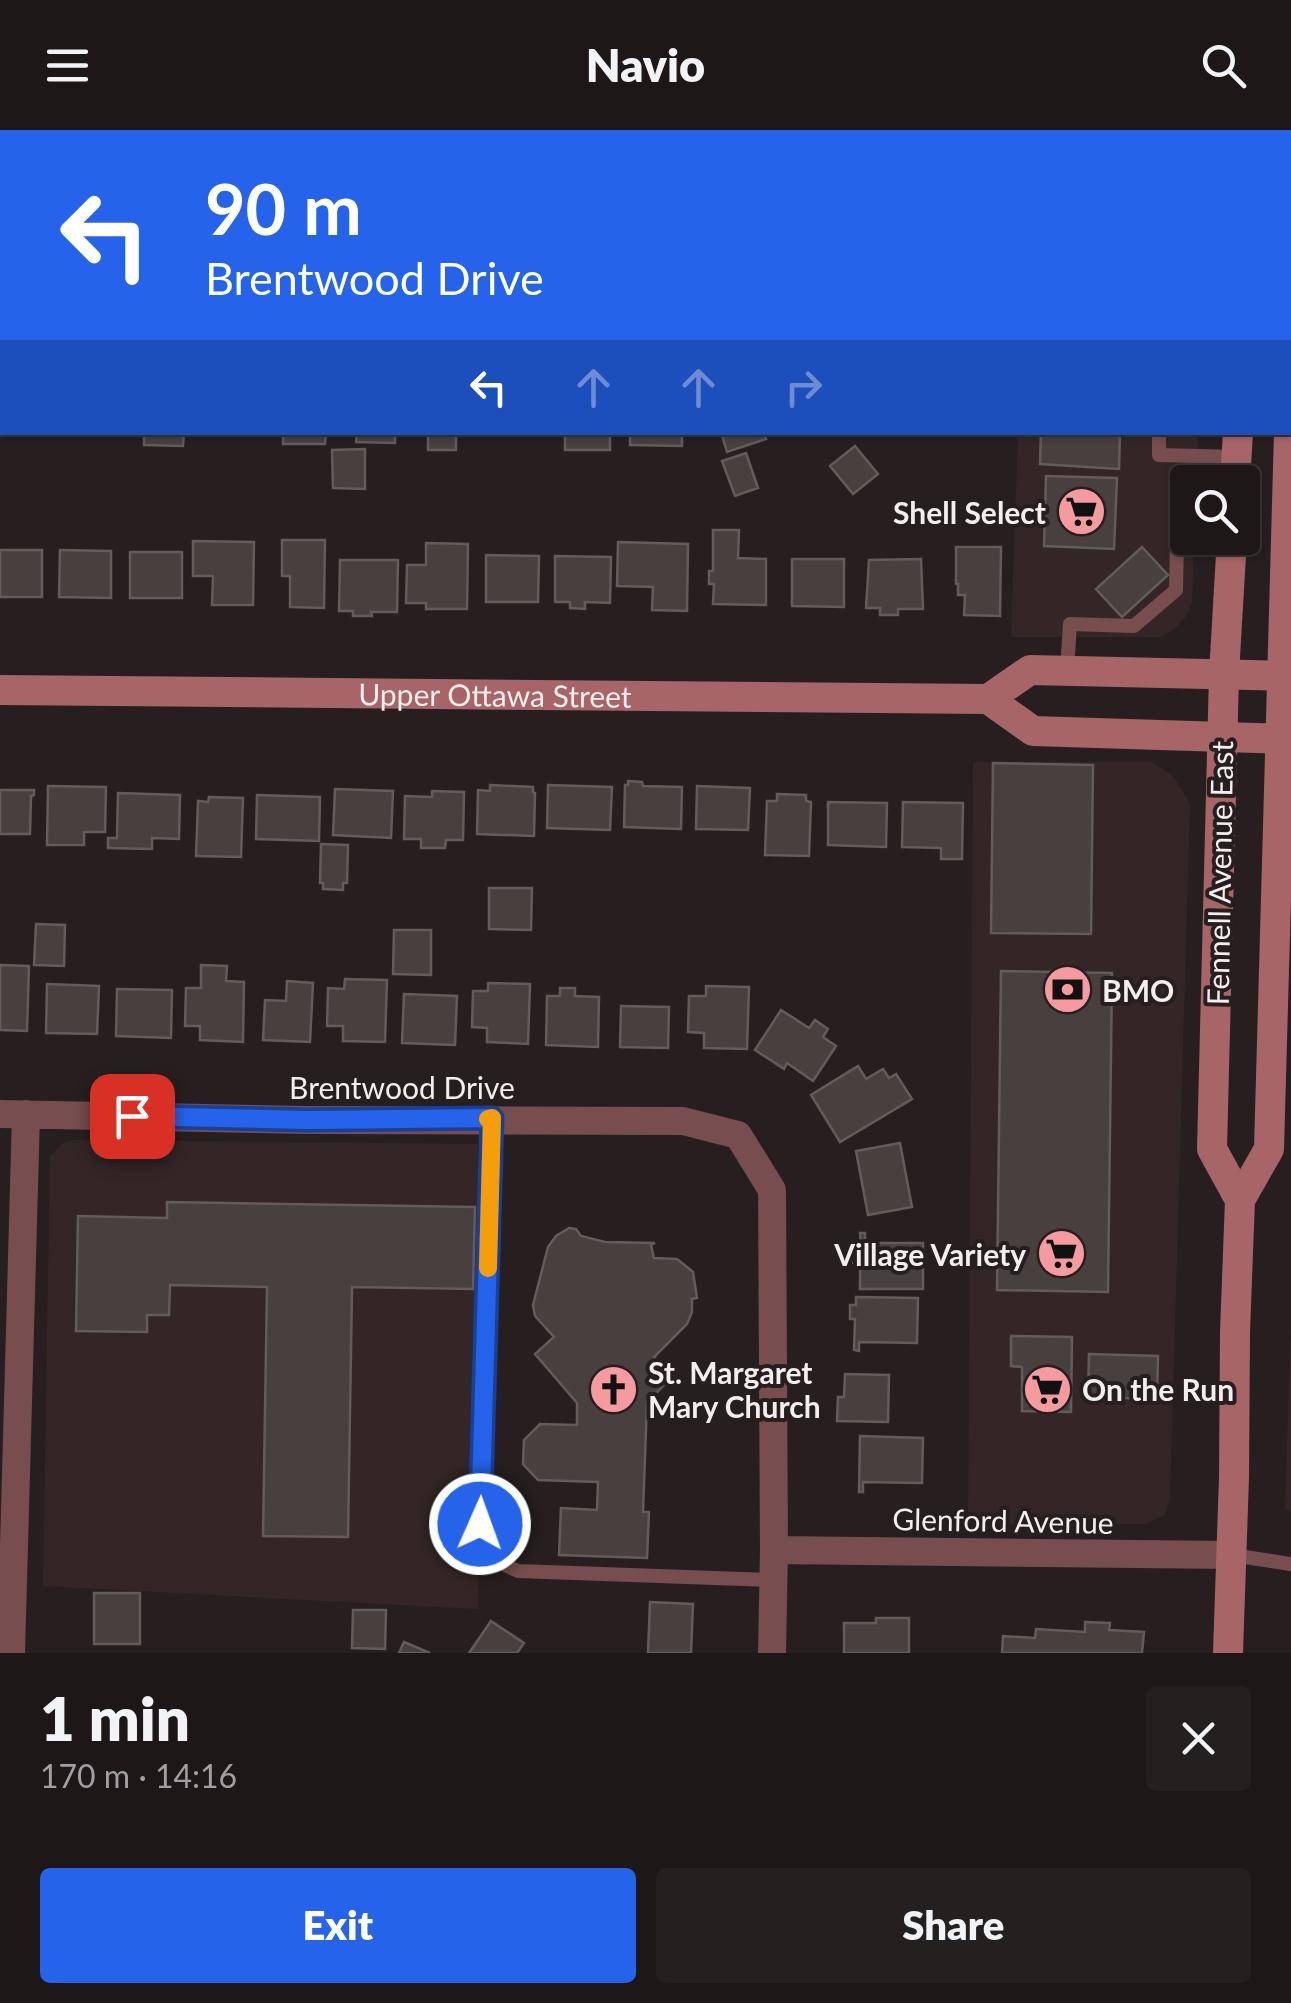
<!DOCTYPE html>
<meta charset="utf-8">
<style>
body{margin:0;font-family:Lato,sans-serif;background:#252020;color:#f1f3f6;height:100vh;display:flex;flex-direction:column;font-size:38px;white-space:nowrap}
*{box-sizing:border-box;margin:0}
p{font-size:32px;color:#a09fa1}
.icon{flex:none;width:55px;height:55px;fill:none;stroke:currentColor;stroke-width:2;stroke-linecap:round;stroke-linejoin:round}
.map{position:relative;height:1523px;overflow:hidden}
.sheet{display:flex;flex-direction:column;background:#1d1717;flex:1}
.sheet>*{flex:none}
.hud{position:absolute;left:0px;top:0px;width:1292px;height:305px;box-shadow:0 2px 8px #0004,0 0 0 2px #3b3636;background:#2563eb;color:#fff;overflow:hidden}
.fabs{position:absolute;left:1170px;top:335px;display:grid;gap:20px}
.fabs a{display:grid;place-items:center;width:90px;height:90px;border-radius:10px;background:#1d1717;box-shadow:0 2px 8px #0004,0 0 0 2px #3b3636;font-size:50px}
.pin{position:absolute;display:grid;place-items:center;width:85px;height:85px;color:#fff;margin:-42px;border-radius:20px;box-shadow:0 5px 15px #0006}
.me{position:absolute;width:110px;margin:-55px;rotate:2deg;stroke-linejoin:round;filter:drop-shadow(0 0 8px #0008)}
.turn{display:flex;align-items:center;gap:35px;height:210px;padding:0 40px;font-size:45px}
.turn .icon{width:130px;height:130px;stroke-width:2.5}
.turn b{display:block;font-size:70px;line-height:85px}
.lanes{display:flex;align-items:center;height:95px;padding:0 40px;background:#0003;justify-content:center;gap:50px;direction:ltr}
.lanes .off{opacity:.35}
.round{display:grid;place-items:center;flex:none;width:105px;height:105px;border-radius:10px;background:#252020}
.summary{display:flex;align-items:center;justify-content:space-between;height:170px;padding:0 40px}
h1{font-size:60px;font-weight:800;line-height:75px}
.action{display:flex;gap:20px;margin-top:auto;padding:20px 40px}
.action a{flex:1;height:115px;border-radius:10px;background:#2563eb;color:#fff;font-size:40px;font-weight:800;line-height:115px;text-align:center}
.action a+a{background:#252020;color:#f1f3f6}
header{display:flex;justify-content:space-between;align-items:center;height:130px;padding:0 40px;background:#1d1717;font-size:45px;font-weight:800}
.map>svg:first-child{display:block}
.built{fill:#342627}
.building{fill:#483f3f;stroke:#645b5b;stroke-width:2.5}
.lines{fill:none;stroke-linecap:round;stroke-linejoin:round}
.lane{stroke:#774d4f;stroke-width:14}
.street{stroke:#774d4f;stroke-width:28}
.secondary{stroke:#a76568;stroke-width:30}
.route-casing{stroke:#184099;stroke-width:25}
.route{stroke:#2563eb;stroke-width:18}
.slow{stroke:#f59e0b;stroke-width:18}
.labels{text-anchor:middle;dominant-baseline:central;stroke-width:8;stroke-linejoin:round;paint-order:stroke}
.poi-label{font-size:30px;font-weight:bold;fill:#f4eeee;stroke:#271f1f;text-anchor:start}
.street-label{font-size:30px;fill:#f4eeee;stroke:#271f1f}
</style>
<header><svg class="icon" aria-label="menu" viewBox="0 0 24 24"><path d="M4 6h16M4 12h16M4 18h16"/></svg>Navio<svg class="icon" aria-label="search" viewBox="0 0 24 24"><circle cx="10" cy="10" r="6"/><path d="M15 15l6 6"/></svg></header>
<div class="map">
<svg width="1291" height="1523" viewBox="0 0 1291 1523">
<rect width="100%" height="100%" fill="#271f1f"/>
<path class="built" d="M1018,303H1198L1196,352H1188V408H1194L1192,473L1186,486L1175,499L1161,507H1011Z
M973,632H1152L1174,647L1190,674L1170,1369L1165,1385L1146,1394H968Z
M73,1010L478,1014V1479L43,1456L50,1026L63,1013Z
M1291,1198V1380H1285Z"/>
<path class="building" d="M905,0H975V2H905Z
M1123,0H1179V2H1123Z
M0,252H2V297H0Z
M144,302H184L183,316L144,315Z
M283,302H326L325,314H283Z
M357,302H395V313L356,312Z
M428,302H469L456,303V320H428Z
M565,302H610V320H565Z
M630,302H682V316L630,315Z
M721,302H763L766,309L727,322Z
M1041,302H1120L1119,339L1040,334Z
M855,316L878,344L853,364L830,336Z
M365,319V359L333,358L332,320Z
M746,323L758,358L735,366L722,331Z
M1046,346L1117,348L1114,419L1044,416Z
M713,400H739L738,428L766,429V475L713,474L714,454H709V441H713Z
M282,410H325L324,478L290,477V446H282Z
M193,411L254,412L253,475H212L213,446H193Z
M618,412L688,414L687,481L652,480L653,457L617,456Z
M426,413L468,414L467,479H426V473H406L407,435H426Z
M956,417H1001L1000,486L964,485L965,465H958V454H956Z
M1142,417L1168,445L1122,487L1096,459Z
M0,420H42V467H0Z
M60,420L111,421V468L59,467Z
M130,422H182V468H130Z
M486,425L539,426L538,472H486Z
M555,426L611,427L610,473L585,472V479L570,478V472H555Z
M792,429H844V477L792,476Z
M921,429L923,479H898V485H880V478H866L869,430Z
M340,430H398L397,482H371L372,486H353V481H339Z
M993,633L1093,635L1091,804L991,803Z
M628,651L642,652L643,656L682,657L681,699L624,697L625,655H628Z
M490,655L533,657V662L535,663L534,706L477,704L478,660L490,661Z
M548,655L612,657L610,700L547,698Z
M48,656L106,657L105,702H84V715H47Z
M697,656L750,658L748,700L696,699Z
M335,659L393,661L391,708L333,705Z
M0,660H34V665L31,666L30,704H0Z
M432,661L464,662L463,710H446L445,718H421V709H404L405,666L432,667Z
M118,663L180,665L179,709L152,708V719L108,718V708H117Z
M777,664L806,665V671L811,672L809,726L765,725L767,671H777Z
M257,665L320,667L319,711L256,709Z
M209,667L243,668L241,727L196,726L198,671L208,672Z
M828,672L887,673L886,717L828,715Z
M903,672L963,673L962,729H941V718L902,717Z
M321,714L348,715L347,753H343V760L323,759V753H320Z
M489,758H532L531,800L489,799Z
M36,794L65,795L64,836L34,835Z
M394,800H431V845L393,844Z
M0,835L29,836L27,901L0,900Z
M201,835L227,836L226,851L244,852L243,912L200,910V896H185L186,858H201Z
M1001,841L1112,843L1108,1162L997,1160Z
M345,849L387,850L385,912L343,911V896H327L328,858L344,859Z
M287,851L313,853L310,912L263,910L265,870L286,871Z
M488,853L530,854L528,914L487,912V898L472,897L473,861H488Z
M47,854L99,856L97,904L46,903Z
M706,856L749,857L747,919L704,918V903L688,902L689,866H706Z
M560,858H575V866L599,867L598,917L546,915L547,866H560Z
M117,859L172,860L171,908L116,906Z
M404,864L457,866L455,915L402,913Z
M621,876L669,877L668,918L620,917Z
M781,880L809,898L815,890L828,899L823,907L836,916L813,951L787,933L784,939L755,920Z
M858,936L866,949L883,939L889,948L896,944L912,969L840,1012L811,965Z
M900,1013L912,1077L868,1085L856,1021Z
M167,1072L475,1077L473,1159L352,1157L348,1407L263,1406L267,1157L170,1155L169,1185H147V1202L76,1201L78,1086L167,1088Z
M569,1098L576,1099L581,1106L605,1112L655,1113L651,1115L654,1128L677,1129L693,1142L697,1168L692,1169V1182L687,1194L654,1227L673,1246L647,1272L643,1382H649L647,1428L559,1425L561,1378L597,1380L598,1352L538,1350L523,1334L524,1310L540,1294L577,1295V1273L535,1224L554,1207L535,1186L533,1175L548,1117L556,1106Z
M860,1103H865V1113H923V1159H860V1133H853V1117H861Z
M856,1167L918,1168L917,1213L859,1212V1221L854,1220L855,1189H850V1175H856Z
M1011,1206L1072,1207L1071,1282L1022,1281V1237L1011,1236Z
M1089,1224L1158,1226L1157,1269L1088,1267Z
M845,1244L889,1245L888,1292L837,1291L838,1267H844Z
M860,1306L923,1308L922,1353L863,1352V1362H859Z
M94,1463H140V1514H94Z
M650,1472L693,1474L691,1523H648Z
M353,1480H386L385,1519L352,1518Z
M876,1488H909V1523H844V1493H876Z
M491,1491L524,1513L517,1523H469Z
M1085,1492L1110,1493L1109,1500L1144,1502L1142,1523H1002L1003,1506L1035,1508L1036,1499L1085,1502Z
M404,1512L430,1523H399Z"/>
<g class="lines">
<path class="lane" d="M1159,302V325L1236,327
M1067,540L1070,494L1134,496L1176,460L1177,411L1231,412
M492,989L481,1394L485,1426L518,1441L772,1450
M1232,1425L1291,1434"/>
<path class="street" d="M835,2V0
M0,167H2
M0,984L308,990L683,991L738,1005L772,1060L774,1420L772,1523
M774,1420L1231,1425
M11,1523L26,984"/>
<g class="secondary">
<path d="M1275,2V0"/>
<path d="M1235,352L1238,302"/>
<path d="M1232,408L1224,544L1212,1019L1240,1070"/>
<path id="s1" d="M0,560L988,569L1033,601L1291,609"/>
<path d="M988,569L1030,540L1291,546"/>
<path d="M1228,1523L1234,1347L1235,1202L1240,1070L1269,1019L1289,302"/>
</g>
</g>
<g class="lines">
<defs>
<path id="route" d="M132,986L308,990L492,988L480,1394"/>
</defs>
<use href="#route" class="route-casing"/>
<use href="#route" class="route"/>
<path class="slow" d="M488,1138L492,988L488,989"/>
</g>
<defs>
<symbol id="supermarket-disc" viewBox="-11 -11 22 22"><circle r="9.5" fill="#f59b9f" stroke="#271f1f"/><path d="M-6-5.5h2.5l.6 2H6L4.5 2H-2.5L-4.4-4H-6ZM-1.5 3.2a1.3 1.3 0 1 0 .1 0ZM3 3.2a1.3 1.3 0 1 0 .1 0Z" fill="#111"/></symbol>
<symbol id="bank-disc" viewBox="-11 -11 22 22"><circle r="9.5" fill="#f59b9f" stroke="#271f1f"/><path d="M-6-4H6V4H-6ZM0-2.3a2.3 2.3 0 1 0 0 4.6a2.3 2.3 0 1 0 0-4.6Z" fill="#111"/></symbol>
<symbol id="church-disc" viewBox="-11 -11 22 22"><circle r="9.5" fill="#f59b9f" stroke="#271f1f"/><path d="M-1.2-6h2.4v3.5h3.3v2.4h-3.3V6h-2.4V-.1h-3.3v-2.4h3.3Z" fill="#111"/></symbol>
</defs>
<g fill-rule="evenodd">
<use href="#supermarket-disc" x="1054" y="354" width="55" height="55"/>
<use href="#bank-disc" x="1040" y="832" width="55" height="55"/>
<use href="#supermarket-disc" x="1034" y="1096" width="55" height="55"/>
<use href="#church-disc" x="586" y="1232" width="55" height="55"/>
<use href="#supermarket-disc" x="1020" y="1232" width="55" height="55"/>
</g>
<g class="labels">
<g class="poi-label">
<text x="1046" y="382" text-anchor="end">Shell Select</text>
<text x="1102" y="860">BMO</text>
<text x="1026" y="1124" text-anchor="end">Village Variety</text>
<text x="648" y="1242">St. Margaret<tspan x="648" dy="34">Mary Church</tspan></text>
<text x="1082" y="1259">On the Run</text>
</g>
<g class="street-label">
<text stroke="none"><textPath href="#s1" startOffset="495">Upper Ottawa Street</textPath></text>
<text transform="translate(1219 743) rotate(-89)">Fennell Avenue East</text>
<text x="402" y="957">Brentwood Drive</text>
<text transform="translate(1003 1390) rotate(1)">Glenford Avenue</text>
</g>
</g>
</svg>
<div class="fabs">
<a><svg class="icon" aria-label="search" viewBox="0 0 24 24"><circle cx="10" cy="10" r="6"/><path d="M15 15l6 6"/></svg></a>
</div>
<div class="pin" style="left:132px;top:986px;background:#d93025"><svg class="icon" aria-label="arrive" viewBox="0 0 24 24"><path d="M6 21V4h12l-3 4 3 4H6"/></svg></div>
<svg class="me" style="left:480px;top:1394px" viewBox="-20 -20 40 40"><circle r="17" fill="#2563eb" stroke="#fff" stroke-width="3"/><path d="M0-11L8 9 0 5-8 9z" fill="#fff"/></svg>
<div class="hud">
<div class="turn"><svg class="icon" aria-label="left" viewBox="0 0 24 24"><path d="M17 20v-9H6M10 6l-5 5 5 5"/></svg><div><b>90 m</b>Brentwood Drive</div></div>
<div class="lanes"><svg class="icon" aria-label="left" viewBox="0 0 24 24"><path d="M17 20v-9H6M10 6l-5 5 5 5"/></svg><svg class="icon off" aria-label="ahead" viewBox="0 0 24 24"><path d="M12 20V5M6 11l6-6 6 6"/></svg><svg class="icon off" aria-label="ahead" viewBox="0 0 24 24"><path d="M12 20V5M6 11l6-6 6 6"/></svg><svg class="icon off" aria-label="right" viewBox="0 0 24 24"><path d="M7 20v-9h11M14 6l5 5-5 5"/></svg></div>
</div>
</div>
<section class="sheet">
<div class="summary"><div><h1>1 min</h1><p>170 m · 14:16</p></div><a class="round"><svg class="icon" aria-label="close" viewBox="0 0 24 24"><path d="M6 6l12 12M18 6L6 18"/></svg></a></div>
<div class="action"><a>Exit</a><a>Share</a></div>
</section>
